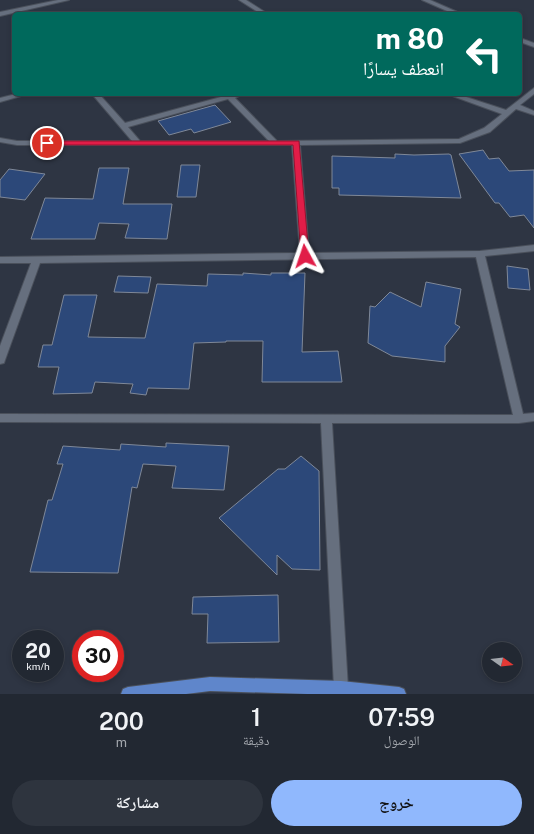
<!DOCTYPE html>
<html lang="ar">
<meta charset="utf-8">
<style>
body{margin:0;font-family:"Public Sans","Noto Naskh Arabic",sans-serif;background:#2e343e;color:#f1f3f6;direction:rtl;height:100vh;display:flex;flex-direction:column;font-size:15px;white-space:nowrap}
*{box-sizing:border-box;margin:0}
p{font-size:13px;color:#a2a6ac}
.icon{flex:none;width:22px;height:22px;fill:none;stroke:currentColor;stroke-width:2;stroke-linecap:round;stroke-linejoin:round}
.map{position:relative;height:694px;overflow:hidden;direction:ltr}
.drawer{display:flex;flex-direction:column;background:#222832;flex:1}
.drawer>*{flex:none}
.top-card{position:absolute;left:12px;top:12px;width:510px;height:84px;border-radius:6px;box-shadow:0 2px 6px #0003,0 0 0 1px #3f444d;direction:rtl;background:#00695c;color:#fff;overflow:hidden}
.needle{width:26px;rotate:104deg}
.fabs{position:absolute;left:482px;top:642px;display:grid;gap:8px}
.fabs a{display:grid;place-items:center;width:40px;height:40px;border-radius:50%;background:#222832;box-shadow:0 2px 6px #0003,0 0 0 1px #3f444d;font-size:20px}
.speed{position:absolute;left:12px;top:630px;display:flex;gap:8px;font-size:20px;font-weight:700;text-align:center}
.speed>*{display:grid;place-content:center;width:52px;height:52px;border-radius:50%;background:#222832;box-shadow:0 2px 6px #0003,0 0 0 1px #3f444d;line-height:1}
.speed small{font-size:10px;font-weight:400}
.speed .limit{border:6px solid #d22;background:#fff;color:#111}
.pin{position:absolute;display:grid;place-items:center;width:34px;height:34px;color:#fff;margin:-17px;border:2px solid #fff;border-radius:50%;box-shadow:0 1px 4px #0007}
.me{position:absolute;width:44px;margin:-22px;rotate:355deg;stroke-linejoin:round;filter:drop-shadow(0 0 3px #0008)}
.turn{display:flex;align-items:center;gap:14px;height:84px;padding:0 12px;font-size:18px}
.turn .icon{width:52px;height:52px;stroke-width:2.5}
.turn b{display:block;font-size:28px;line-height:34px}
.eta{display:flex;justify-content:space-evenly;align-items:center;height:68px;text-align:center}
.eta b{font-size:24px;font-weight:600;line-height:28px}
.action{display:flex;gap:8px;margin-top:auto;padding:8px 12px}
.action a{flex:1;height:46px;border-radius:24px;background:#90b8fd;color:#111;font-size:16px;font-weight:600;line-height:46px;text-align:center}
.action a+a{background:#2e343e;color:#f1f3f6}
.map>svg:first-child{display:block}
.building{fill:#2c4879;stroke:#7f8898}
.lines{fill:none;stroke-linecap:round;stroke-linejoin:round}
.street-casing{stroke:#4a505b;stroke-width:2}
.primary-casing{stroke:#4a505b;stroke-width:2}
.street{fill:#666f7e;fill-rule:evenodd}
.primary{fill:#5f86cb;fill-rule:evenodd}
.route{fill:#e11d48;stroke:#92132f}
</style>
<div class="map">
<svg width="534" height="694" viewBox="0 0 534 694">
<rect width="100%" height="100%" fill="#2e3543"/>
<path class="building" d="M215,105L231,122L194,133L191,129L169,135L158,121Z
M483,150L489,159L499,158L509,171L534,170V228L524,215L510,217L499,203H495L459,154Z
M395,154L414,155L449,154L451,155L461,198L339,195V188H332V156L395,158Z
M181,165H200L196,197H177Z
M99,168H129L123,204H172L167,239L125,238L129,224L99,223L95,239H31L45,198L93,199Z
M9,169L45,174L25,200L0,197V180Z
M507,266L528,269L530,290L508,288Z
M243,273L271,275V273H305L302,352L338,351L342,382H262L263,341H226V342L194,343L189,389L148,388L146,395L130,393L133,384L95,382L92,393L53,394L59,367H38L43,345H52L64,295H97L88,337L145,338L157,284L207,286L208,274L243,275Z
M118,276L151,277L148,293L114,292Z
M426,282L461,289L455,324L460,327L445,346V362L392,356L368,343L370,306L375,307L390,292L421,307Z
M166,443L229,446L224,490L172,488L176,466L143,464L137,488L132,487L118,573L30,572L48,500H52L63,464H57L63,446L120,450L121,444L166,447Z
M301,456L319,471L320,570L292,569L277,555V575L219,518L278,469H285Z
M278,595L279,642L207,643L208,614H192L193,597Z"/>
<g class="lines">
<defs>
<path id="street" d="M58,0H69L0,16V12Z
M239,0H246L268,14H261Z
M422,0H430L462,14H454Z
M520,38L534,43V47L520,42Z
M534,88V94L520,105L534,111V115L516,109L490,132L460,143L300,145L309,253L480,251L534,245V251L485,256L523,414L534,413V421L519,423H332L348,688L346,693H336L334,688L321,423L0,422V414L513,415L476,257L40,263L5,360L4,363L0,364V346L31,263H0V257L300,253L292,145H17L0,142V138L17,141H132L92,94H99L125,123L232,94H243L235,98L277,141L459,139L484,128L502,114L447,94H457L506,110ZM228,99L269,141H140L128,127Z
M16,94H28L0,102V98Z"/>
<path id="primary" d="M210,677L341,681L399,687L404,689L406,694H307L210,691L186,694H121L123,689L128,687Z"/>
</defs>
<use href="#street" class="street-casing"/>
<use href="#primary" class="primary-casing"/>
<use href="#street" class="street"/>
<use href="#primary" class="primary"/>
</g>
<path class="route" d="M47,141H299L309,256L305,259L301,256L293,145H45V142Z"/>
</svg>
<div class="fabs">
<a><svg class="needle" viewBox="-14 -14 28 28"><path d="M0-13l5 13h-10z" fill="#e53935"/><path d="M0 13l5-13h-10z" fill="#a2a6ac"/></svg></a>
</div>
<div class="speed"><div>20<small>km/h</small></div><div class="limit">30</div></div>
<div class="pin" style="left:47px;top:143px;background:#d93025"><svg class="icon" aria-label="arrive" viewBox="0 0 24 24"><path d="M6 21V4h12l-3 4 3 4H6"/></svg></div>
<svg class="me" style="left:305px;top:256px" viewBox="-20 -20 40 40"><path d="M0-17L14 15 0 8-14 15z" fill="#e11d48" stroke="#fff" stroke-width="4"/></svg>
<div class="top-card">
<div class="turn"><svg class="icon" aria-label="left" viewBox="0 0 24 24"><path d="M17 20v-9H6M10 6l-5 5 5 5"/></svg><div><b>80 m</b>انعطف يسارًا</div></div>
</div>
</div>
<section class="drawer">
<div class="eta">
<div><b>07:59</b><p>الوصول</p></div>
<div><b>1</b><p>دقيقة</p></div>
<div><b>200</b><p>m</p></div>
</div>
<div class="action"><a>خروج</a><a>مشاركة</a></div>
</section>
